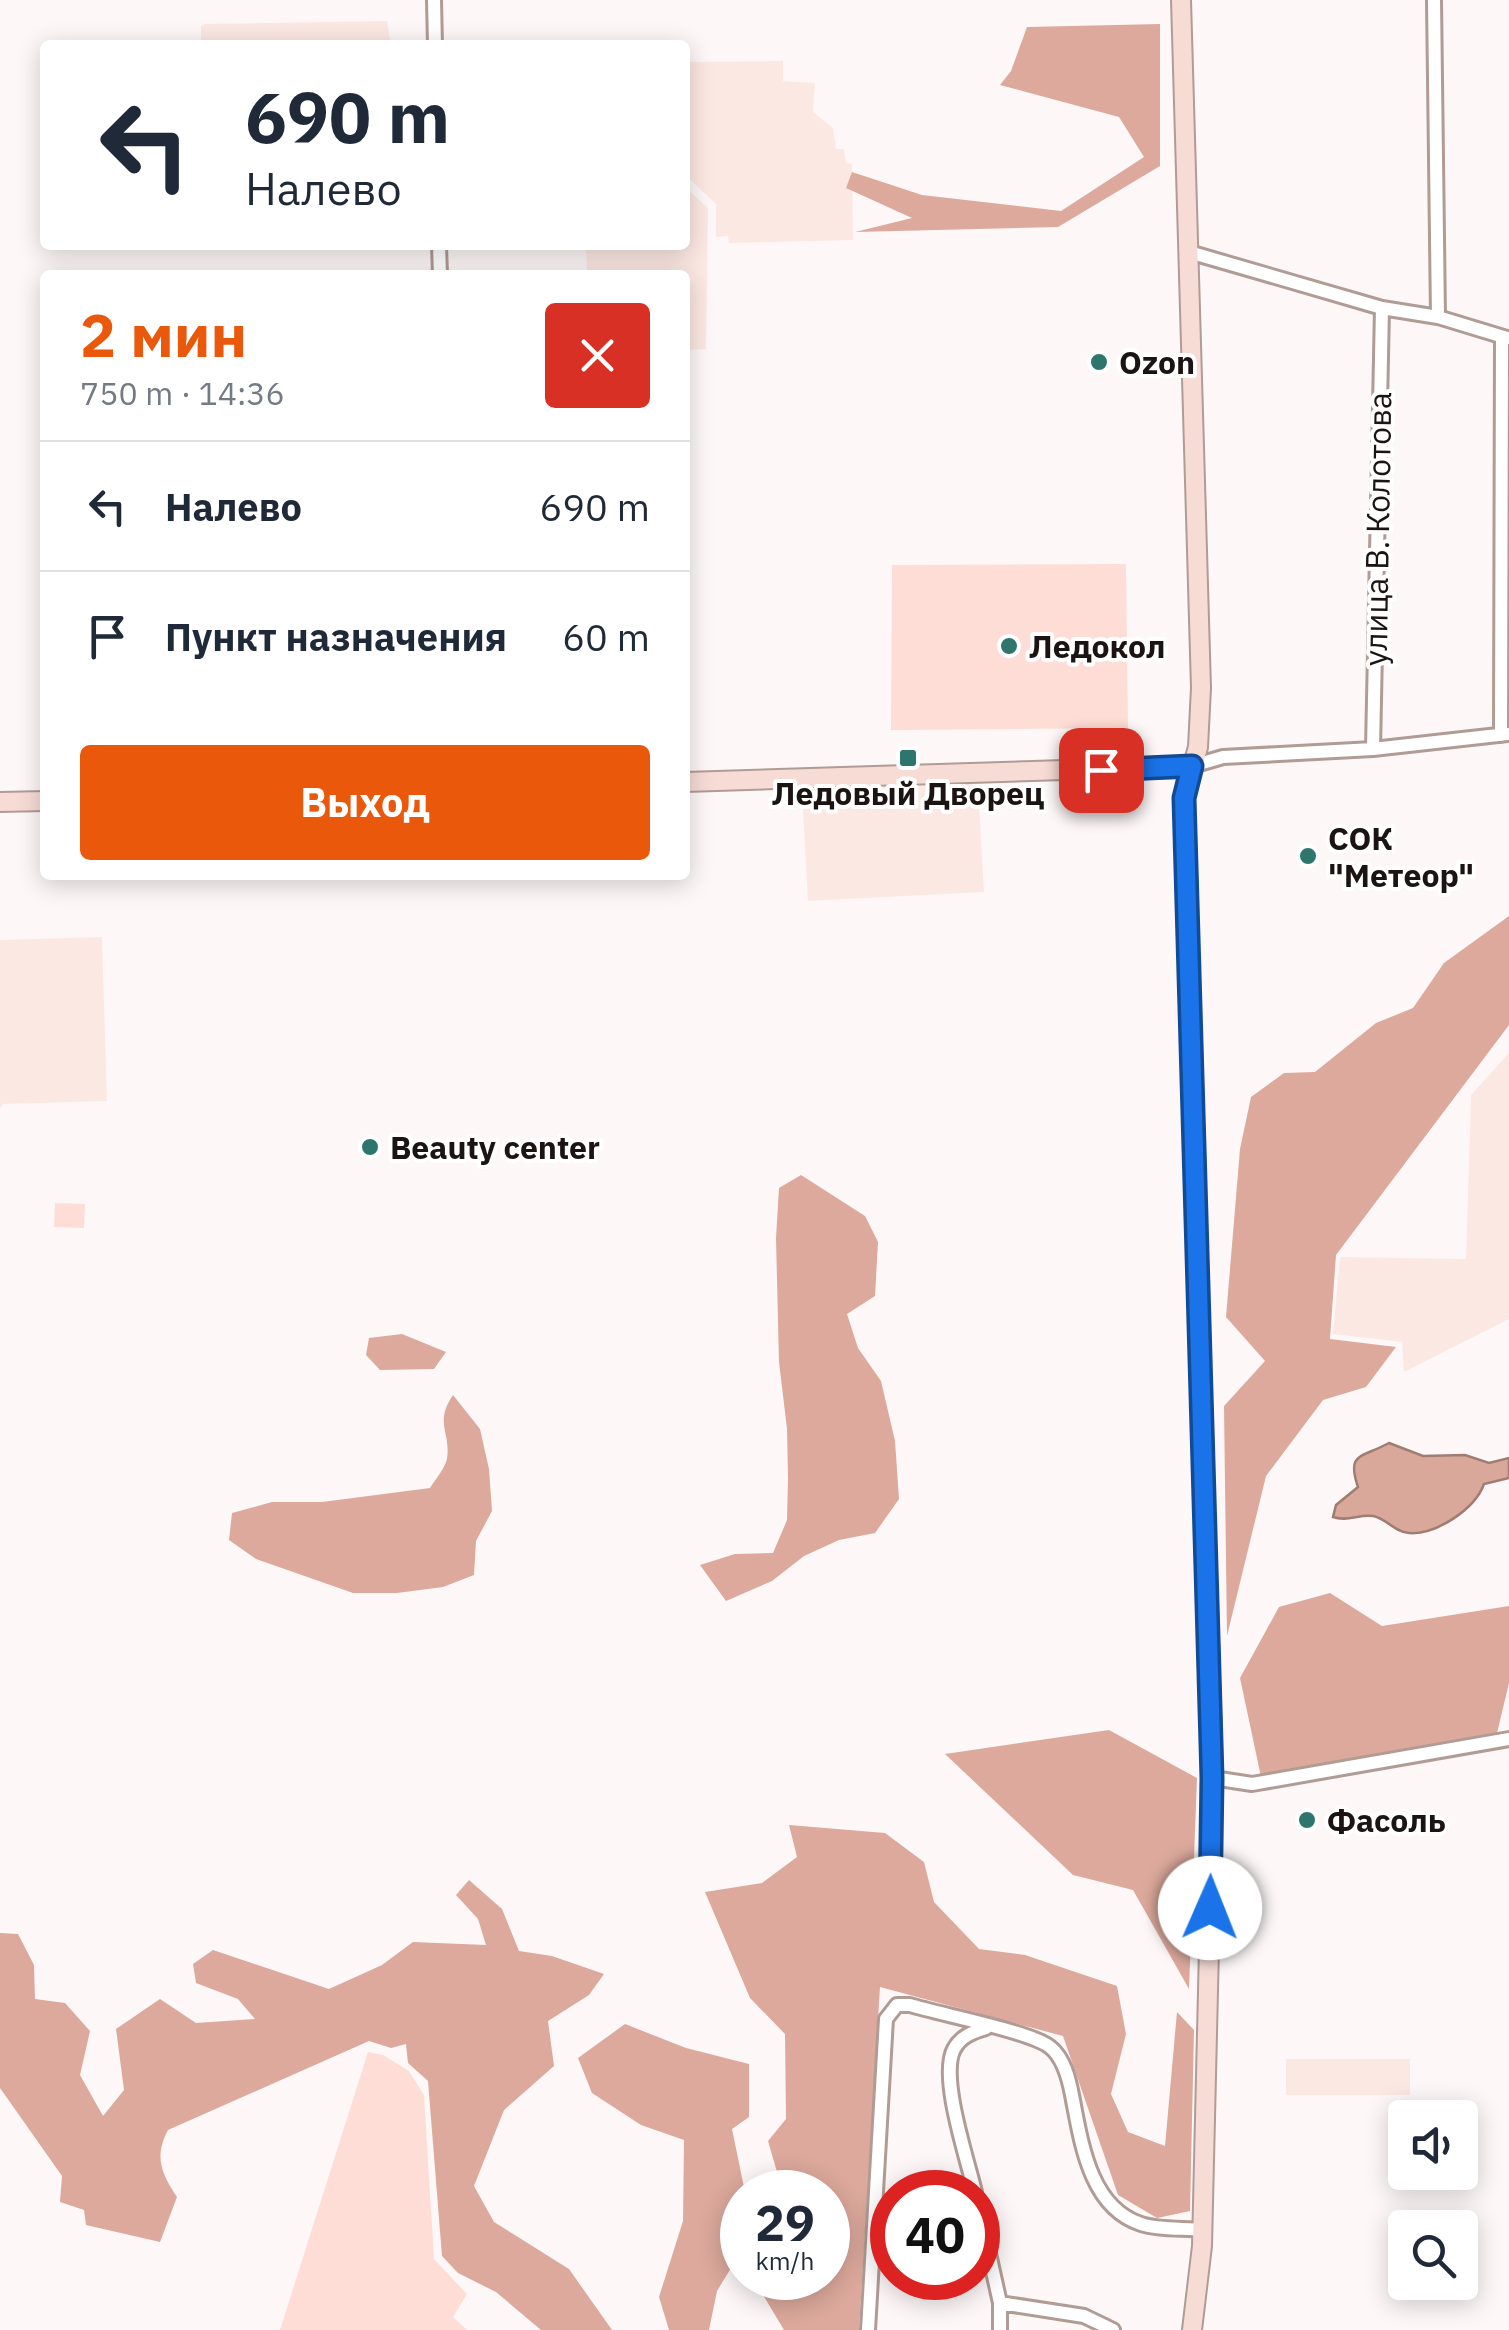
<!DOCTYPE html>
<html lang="ru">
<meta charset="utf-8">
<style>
body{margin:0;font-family:"IBM Plex Sans",sans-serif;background:#f6f6f7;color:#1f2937;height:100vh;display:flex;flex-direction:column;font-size:38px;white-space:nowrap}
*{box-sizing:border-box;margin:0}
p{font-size:32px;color:#747a83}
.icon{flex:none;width:55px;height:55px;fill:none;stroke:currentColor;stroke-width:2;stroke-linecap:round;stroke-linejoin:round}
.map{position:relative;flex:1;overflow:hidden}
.side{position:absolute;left:40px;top:270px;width:650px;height:610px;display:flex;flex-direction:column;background:#fff;border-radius:10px;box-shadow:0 5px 25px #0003}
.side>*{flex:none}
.hud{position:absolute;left:40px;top:40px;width:650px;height:210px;border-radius:10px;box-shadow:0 5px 25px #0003;background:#fff;color:#1f2937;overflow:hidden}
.buttons{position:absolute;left:1388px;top:2100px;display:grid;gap:20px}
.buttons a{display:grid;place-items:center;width:90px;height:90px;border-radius:10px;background:#fff;box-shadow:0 5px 25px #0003;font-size:50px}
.speed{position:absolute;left:720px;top:2170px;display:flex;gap:20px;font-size:50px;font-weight:700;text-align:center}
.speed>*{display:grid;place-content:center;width:130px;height:130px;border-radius:50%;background:#fff;box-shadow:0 5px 25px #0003;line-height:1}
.speed small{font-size:25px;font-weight:400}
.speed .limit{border:15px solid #d22;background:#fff;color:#111}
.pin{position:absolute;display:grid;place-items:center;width:85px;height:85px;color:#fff;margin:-42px;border-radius:20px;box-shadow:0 5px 15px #0006}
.me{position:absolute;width:110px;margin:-55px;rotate:1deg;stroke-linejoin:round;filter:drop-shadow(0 0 8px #0008)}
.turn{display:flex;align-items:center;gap:35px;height:210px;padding:0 40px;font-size:45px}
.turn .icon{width:130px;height:130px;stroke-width:2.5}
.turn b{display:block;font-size:70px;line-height:85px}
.round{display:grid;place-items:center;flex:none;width:105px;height:105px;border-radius:10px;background:#f6f6f7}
.overview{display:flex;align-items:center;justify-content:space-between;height:170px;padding:0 40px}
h1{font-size:60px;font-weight:700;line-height:75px;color:#ea580c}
.primary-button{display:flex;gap:20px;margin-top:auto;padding:20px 40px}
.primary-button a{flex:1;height:115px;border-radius:10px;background:#ea580c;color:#fff;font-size:40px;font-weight:700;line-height:115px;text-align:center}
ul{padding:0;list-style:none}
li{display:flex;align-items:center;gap:30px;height:130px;padding:0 40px;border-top:2px solid #e0e1e3}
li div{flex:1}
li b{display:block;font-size:38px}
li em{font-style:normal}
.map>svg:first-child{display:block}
.built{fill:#fce8e3}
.green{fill:#fdddd5}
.forest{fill:#dca99c}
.water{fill:#daa89b;stroke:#a17c72;stroke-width:2.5}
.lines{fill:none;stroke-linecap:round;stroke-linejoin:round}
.street-casing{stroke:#b19b95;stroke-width:18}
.secondary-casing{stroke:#b19b95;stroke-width:22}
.street{stroke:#fff;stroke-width:12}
.secondary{stroke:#f7dcd6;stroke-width:18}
.route-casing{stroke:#114b97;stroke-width:25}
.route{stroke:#1a73e8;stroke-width:18}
.poi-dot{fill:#2d756d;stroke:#fff;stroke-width:4}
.labels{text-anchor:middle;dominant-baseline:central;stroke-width:8;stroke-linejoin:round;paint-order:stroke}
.poi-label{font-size:32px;font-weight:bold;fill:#1c1412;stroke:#fff;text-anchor:start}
.street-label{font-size:32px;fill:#1c1412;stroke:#fff}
</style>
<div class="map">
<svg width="1509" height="2330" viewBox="0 0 1509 2330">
<rect width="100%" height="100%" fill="#fdf8f7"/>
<path class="built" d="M387,21L391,45H201V26L205,24Z
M783,61V81L815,83L813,112L833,128L836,149H844L846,163L852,164L853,240L729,243L728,236L716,237V204L685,175V62Z
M685,187L708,208L706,349L685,350V275H587L586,245H685Z
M978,783L984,892L808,901L802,792Z
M102,937L107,1101L3,1104L0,1108V940Z
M1509,1053V1319L1404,1372L1402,1342L1333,1334L1340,1257L1466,1259L1471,1095Z
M1286,2059H1410V2095H1286Z"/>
<path class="green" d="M1126,564L1128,728L891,730L892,565Z
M55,1203L85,1204L84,1228L54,1227Z
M368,2052L383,2055L409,2071L424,2095L434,2259L467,2294L453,2317L467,2330H280Z"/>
<path class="forest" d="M1160,24V166L1058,227L855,232L912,218L846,188L852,172L922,195L1061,211L1144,157L1119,117L1000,85L1011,71L1027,27Z
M1509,916V1025L1336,1255L1330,1339L1396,1347L1366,1387L1323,1400L1266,1476L1227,1636L1224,1406L1265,1361L1226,1317L1240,1149L1251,1097L1284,1073L1315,1072L1376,1023L1413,1008L1444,963Z
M801,1175L865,1216L878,1242L875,1296L847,1314L858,1348L881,1381L895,1441L899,1499L875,1533L839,1540L804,1556L772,1581L726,1601L700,1565L735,1554L773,1553L787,1520L788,1478L787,1429L779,1362L776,1238L779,1188Z
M402,1334L446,1352L434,1369L380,1370L366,1355L369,1338Z
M453,1395L480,1429L489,1469L492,1511L476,1541L474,1575L443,1587L397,1593H353L256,1559L229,1540L232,1513L272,1502H322L430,1488C435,1480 445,1468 447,1459C451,1432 434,1423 453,1395Z
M1330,1593L1382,1626L1509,1606V1683L1497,1733L1261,1777L1240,1678L1279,1607Z
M1109,1730L1197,1778L1189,1989L1133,1890L1073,1875L945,1754Z
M789,1825L885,1833L924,1862L934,1902L979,1949L1025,1955L1117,1986L1126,2034L1111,2094L1128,2132L1165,2146L1177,2012L1194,2030L1190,2211L1157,2218L1118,2195L1063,2036L880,1987L859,2330H784L754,2280L794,2281L792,2278H828V2192H784L782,2189L768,2141L786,2119L785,2034L750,1998L705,1892L762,1883L797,1857Z
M469,1880L502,1909L519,1951L552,1956L604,1974L589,1995L548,2021L554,2066L504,2110L474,2186L494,2222L569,2269L612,2330H541L496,2292L458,2273L442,2256L428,2081L408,2063L406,2044L391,2048L369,2041L168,2130C154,2156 161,2173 177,2197L160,2242L86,2225L84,2210L60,2202L62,2176L0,2088V1933L18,1934L34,1965L35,1999L65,2003L90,2031L80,2075L103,2116L124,2090L116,2029L160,1999L196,2023L255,2019L238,1999L196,1983L193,1964L213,1950L329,1989L382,1965L413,1942L486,1945L478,1919L456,1895Z
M625,2024L686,2048L749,2064V2117L732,2129L745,2192L742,2250L717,2291L709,2330H669L659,2297L683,2221L684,2140L641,2125L592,2093L578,2058Z"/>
<path class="water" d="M1389,1443L1423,1456L1465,1455L1489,1463L1509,1458V1478L1484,1484C1475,1509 1436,1535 1409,1533C1394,1532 1386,1518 1373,1516C1359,1514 1347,1522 1333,1517L1336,1505L1358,1487C1346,1452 1362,1458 1389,1443Z"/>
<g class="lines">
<defs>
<path id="street" d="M434,0L435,45
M1434,0L1438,317
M439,245L440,275
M1189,252L1382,308L1438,317L1507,338
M1501,735L1502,338
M1373,749L1382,308
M1192,766L1223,757L1373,749L1507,734
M1213,1778L1252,1784L1509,1739
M975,2192C968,2161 939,2077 954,2049C961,2036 973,2032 986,2028
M978,2204L1000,2303V2330
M1000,2303L1084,2316L1113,2330
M868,2330L886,2019L897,2005H910C939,2014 1032,2032 1050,2047C1064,2058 1069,2079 1072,2095C1081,2141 1089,2207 1141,2224C1159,2230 1184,2228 1202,2230"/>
<path id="secondary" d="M1181,0L1201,688L1198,747L1184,798L1213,1778L1202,2246L1192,2330
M685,782L1192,766
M0,802L45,801"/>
</defs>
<use href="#street" class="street-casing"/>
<use href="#secondary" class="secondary-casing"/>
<use href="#street" class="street"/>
<use href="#secondary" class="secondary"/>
</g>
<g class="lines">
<defs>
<path id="route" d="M1101,770L1192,766L1184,798L1212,1778L1210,1908"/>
</defs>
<use href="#route" class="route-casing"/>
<use href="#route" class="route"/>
</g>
<g class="poi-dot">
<circle cx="1099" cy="362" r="10"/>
<circle cx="1009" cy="646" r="10"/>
<rect x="898" y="748" width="20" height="20" rx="5"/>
<circle cx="1308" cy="856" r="10"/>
<circle cx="370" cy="1147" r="10"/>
<circle cx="1307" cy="1820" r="10"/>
</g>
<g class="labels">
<g class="poi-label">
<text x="1119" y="362">Ozon</text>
<text x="1029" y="646">Ледокол</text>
<text x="908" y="793" text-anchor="middle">Ледовый Дворец</text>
<text x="1328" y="838">СОК<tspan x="1328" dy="37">"Метеор"</tspan></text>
<text x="390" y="1147">Beauty center</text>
<text x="1327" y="1820">Фасоль</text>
</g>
<g class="street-label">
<text transform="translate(1377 529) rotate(-89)">улица В. Колотова</text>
</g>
</g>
</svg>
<div class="buttons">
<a><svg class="icon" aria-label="sound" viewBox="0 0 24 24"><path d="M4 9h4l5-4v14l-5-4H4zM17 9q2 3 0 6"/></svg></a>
<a><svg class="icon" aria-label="search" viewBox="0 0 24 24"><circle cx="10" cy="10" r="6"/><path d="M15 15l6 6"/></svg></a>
</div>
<div class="speed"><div>29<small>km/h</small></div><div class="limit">40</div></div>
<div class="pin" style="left:1101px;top:770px;background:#d93025"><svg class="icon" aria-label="arrive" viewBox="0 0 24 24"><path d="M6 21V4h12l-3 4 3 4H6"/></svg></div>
<svg class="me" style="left:1210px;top:1908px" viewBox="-20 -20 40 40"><circle r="19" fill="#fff"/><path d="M0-13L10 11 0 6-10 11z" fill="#1a73e8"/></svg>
<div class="hud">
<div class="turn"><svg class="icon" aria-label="left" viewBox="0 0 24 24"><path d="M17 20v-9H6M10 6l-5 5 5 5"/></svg><div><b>690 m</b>Налево</div></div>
</div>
<section class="side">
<div class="overview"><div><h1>2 мин</h1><p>750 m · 14:36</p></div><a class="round" style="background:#d93025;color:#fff"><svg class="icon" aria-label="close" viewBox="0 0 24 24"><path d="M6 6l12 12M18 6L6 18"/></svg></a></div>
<ul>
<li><svg class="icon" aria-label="left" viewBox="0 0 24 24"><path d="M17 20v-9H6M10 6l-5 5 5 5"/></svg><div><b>Налево</b></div><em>690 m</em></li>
<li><svg class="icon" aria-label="arrive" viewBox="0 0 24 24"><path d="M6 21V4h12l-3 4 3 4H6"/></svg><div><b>Пункт назначения</b></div><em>60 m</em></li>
</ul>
<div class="primary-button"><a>Выход</a></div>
</section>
</div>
